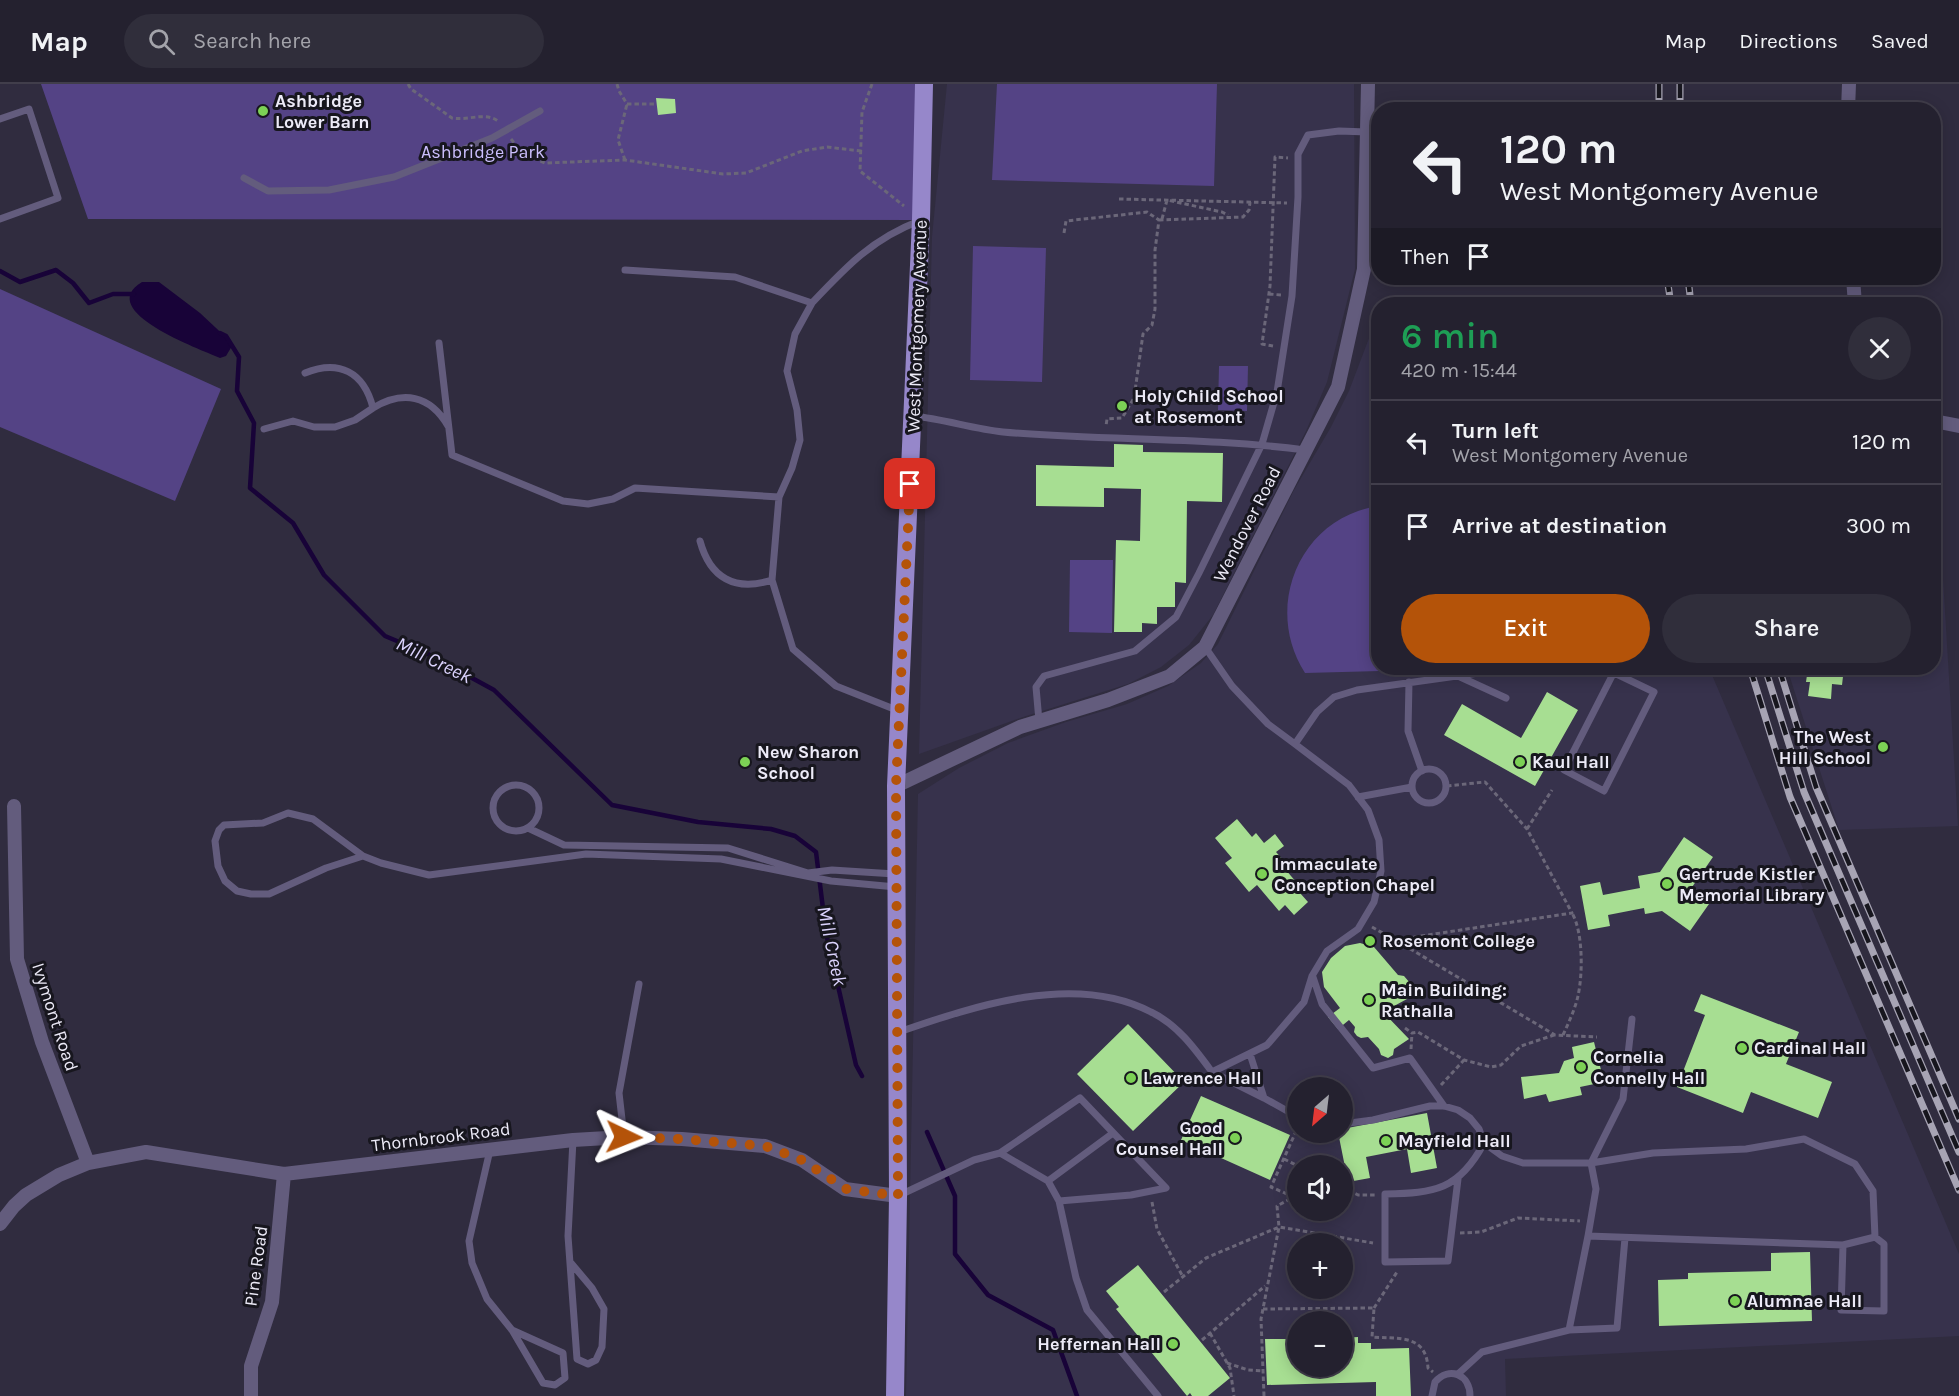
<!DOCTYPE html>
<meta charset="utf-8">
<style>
body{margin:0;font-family:Karla,sans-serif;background:#302e3b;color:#f1f3f6;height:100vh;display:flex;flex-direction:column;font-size:22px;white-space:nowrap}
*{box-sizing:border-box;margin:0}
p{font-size:20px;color:#a3a3aa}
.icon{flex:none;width:33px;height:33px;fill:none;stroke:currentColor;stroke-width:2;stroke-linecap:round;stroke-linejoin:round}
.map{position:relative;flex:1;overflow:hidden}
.sheet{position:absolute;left:1371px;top:213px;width:570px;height:378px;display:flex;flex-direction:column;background:#24212f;border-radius:24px;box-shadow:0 3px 15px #0003,0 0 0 2px #413e4b}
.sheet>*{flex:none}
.guide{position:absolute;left:1371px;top:18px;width:570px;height:183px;border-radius:24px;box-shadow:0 3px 15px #0003,0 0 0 2px #413e4b;background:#24212f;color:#f1f3f6;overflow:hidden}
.needle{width:39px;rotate:208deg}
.tools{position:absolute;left:1287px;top:993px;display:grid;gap:12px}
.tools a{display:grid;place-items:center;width:66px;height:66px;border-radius:50%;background:#24212f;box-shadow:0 3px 15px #0003,0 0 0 2px #413e4b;font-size:30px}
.pin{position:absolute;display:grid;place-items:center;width:51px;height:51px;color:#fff;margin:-26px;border-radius:12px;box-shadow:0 3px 9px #0006}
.me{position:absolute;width:66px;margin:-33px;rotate:92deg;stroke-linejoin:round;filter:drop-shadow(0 0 4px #0008)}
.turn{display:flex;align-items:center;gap:21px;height:126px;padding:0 30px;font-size:27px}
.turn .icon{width:78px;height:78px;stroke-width:2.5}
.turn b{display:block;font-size:42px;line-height:51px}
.then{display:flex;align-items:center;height:57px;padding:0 30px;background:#0003;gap:12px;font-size:22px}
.round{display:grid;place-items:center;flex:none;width:63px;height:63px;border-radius:32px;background:#302e3b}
.headline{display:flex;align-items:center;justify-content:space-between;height:102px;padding:0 30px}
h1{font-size:36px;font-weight:600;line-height:45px;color:#1e9e55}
.action{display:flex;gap:12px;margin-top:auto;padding:12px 30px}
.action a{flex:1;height:69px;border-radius:36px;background:#b45309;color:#fff;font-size:24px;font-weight:600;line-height:69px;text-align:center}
.action a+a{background:#302e3b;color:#f1f3f6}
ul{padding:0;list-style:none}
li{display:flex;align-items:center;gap:18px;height:84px;padding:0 30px;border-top:2px solid #413e4b}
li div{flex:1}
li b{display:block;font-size:22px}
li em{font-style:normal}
header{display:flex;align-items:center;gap:36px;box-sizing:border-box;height:84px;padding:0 30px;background:#24212f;border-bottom:2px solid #413e4b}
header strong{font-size:28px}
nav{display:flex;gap:33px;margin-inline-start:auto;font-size:21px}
.search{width:420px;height:54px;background:#302e3b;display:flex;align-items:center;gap:15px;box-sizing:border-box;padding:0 21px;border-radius:33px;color:#a3a3aa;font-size:22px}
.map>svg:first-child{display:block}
.built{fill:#37324c;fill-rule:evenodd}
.green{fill:#544385}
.water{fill:#180338}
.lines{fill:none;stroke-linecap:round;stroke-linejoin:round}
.stream{stroke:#180338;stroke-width:4.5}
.building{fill:#a7de92}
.path{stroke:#6b6779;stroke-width:3;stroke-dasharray:4.5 3;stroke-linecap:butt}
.lane{stroke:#635c7d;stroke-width:7}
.street{stroke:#635c7d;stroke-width:14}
.primary{stroke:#9687ca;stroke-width:18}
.rail-casing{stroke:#a7a4b4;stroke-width:7}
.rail{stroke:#17161e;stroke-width:4.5;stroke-dasharray:14;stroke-linecap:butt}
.route{stroke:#b45309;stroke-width:10;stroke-dasharray:0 18}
.poi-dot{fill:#7cd155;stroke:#17161e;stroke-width:2}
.labels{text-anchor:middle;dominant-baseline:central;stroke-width:6;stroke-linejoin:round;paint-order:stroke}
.poi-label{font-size:18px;font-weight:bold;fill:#eceaf7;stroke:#17161e;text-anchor:start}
.park-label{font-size:18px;fill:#cbbefd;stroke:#17161e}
.street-label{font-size:18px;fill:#eceaf7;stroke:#17161e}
.water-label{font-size:20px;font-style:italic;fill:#dad2fc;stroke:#17161e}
</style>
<header>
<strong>Map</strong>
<div class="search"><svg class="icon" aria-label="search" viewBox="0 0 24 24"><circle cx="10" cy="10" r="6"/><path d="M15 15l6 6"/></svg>Search here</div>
<nav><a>Map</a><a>Directions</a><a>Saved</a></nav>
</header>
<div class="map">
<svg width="1959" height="1312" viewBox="0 0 1959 1312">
<rect width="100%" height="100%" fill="#302c3f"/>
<path class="built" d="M947,0H1354L1355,185L1327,298L1306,347L1213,531L1189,561L1161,583L1128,600L1023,633L919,670L932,153Z
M1371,249H1378V584H1709L1959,1170V1252L1505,1275L1506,1312H906L918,710L959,684L1008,659L1066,638L1127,620L1168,602L1201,579L1218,560L1294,406L1331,343L1349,307ZM1298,1004H1342V1048H1298ZM1298,1082H1342V1126H1298ZM1298,1160H1342V1204H1298ZM1298,1238H1342V1282H1298Z
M1934,478H1942L1958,742L1839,746L1787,584H1934Z"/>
<path class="green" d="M41,0H924L921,136L88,135Z
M997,0H1217L1214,102L992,96Z
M973,162L1046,164L1042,298L970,296Z
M0,205L221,305L175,417L0,343Z
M1219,282H1248L1247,327L1218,326Z
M1378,422V584H1406L1380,587L1305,589C1263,524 1299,434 1378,422Z
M1070,476H1113L1112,549L1069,548Z"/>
<path class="water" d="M142,198H159L200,229L231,258L232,262L226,272L220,274C200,265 94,227 142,198Z"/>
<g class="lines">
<path class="stream" d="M0,187L20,198L56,186L73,199L89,219L113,210H134
M220,249L226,252L239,273L237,307L254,339L250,404L293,439L324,491L385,552L428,570L494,606L612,721L698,738L771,745L795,752L816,768L826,849L856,981L862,992
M927,1048L955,1112V1170L988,1211L1053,1246L1077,1312"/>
</g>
<path class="building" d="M656,14L675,15L676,29L658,31Z
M1114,360L1143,361V368L1223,369L1222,418L1187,417L1186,499L1175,498V523H1157V540L1142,539V548H1114L1116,456L1140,457L1141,405L1104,404V423L1036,422V381L1114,383Z
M1808,584H1844L1842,601L1832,600L1831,615L1808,612L1810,598H1806Z
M1547,608L1578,626L1535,702L1444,651L1462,620L1521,654Z
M1237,735L1252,753L1256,749L1264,759L1275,750L1284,762L1276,768L1283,776L1279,778L1303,806L1300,809L1308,818L1294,831L1285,821L1279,827L1257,801L1249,808L1225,779L1232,774L1215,754Z
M1684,753L1713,773L1690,806L1709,820L1690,847L1662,827L1645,830L1644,824L1608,831L1610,842L1588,846L1580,802L1600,798L1603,811L1640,804L1638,792L1660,788Z
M1360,859L1374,863L1398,891L1404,892L1410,899V909L1407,915L1383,928L1409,955L1394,965L1393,971L1388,974L1381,971L1379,965L1368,953L1361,954L1357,952L1354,948L1355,943L1349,936L1338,945L1328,933L1340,924L1324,903L1322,888L1331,874L1345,862Z
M1701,910L1799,948L1786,980L1832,998L1818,1034L1751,1008L1743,1029L1677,1003L1705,931L1694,927Z
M1128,940L1184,998L1133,1047L1077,990Z
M1594,958L1604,998L1580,1003L1582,1011L1549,1018L1546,1010L1524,1015L1521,993L1559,989L1564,977L1574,974L1572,963Z
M1201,1012L1290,1051L1270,1096L1181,1056Z
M1427,1029L1437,1084L1411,1089L1407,1065L1366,1073L1370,1094L1348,1098L1338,1048H1342V1045Z
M1810,1168L1812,1237L1659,1242L1658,1196L1688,1195V1189L1771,1187V1169Z
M1138,1181L1230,1294L1208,1312H1192L1190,1309L1187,1312L1116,1225L1119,1223L1106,1207Z
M1358,1253V1259H1371V1265L1409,1264L1411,1312H1376V1298L1267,1301L1265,1255H1298V1282H1342V1254Z"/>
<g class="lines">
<path class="path" d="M408,0L411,5L452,34C467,37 487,27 499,38
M617,0L619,7L627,20H656
M872,0L862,28L860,87L904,122
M511,55L519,65L529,72L545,79L625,76L723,90L746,89L802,67L827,63L861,67
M625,76L618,56L627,20
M1119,115L1287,119
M1162,135L1167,116L1222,128L1228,131
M1159,136L1243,133L1249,126L1250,118
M1064,149L1066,137L1147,128L1159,136L1155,166V225L1152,241L1143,250L1134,314L1122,334L1107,335L1106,342
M1269,210L1281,211
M1273,262L1262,260L1270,202L1275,73L1288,74
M1527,745L1552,706
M1372,843L1395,856L1572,829L1527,745L1485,698L1446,702
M1397,857L1555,951L1597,953
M1405,944L1412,949L1418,948L1464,976L1491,983L1501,981L1521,962L1554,951
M1563,951C1569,938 1575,925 1578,912C1583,889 1583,848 1572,829
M1411,965L1412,949
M1441,1001L1464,976
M1284,1075L1298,1082
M1342,1103L1358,1111H1375
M1294,1113L1271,1103L1298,1043
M1152,1118L1157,1145L1183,1193
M1460,1149L1481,1148L1518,1134L1580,1137
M1164,1208L1206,1174L1279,1143L1373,1159
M1374,1224L1397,1188
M1263,1225L1374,1224L1372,1253C1399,1255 1426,1250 1428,1284L1433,1288
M1210,1249L1230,1284L1234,1312
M1202,1256L1265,1202
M1227,1279L1248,1286L1263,1287
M1264,1312L1261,1235L1279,1143L1277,1122L1294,1113L1298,1108"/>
<path class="lane" d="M0,35L29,25L58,114L0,135
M244,94L268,107L329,106L394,93L492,54L540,27
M625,186L735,193L812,219L795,250L787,287L797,326L800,356L792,384L779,413L772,496L793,565L836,602L899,627
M812,219C846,183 872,155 919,137
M439,259L452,371L563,417L588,420L613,415L635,404L779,413
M305,289C339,275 364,288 373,324C403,306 430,311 448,342
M913,332C944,335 973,345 1003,348C1104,357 1205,353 1305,366
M264,345L293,337L314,343H335L355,336L373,324
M700,457C710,494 735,508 772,496
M1205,563L1232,602L1268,640L1295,660L1317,628L1334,613L1357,606L1514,584
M1604,584L1654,608L1604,707L1564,686L1614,588
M1458,592L1506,614
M1409,598L1408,647L1422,687
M1039,637L1036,603L1044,592L1135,567L1176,533L1199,489L1262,360L1277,308L1292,212L1298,113V70L1308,51L1339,47L1367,48
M1412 702a17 17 0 1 1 34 0a17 17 0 1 1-34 0Z
M493 724a23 23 0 1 1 46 0a23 23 0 1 1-46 0Z
M1358,713L1412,703
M528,744L564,761L728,764L808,789L832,786L895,790
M363,772L326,784L269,810H251L237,807L225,797L218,782L215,757L219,746L224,741L263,739L288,729L313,735L363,772L381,779L429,791L586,770L721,775L831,797L896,803
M1313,893L1322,920L1373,984L1410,974L1444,1022
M899,948C974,922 1075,888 1151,928C1178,941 1195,965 1212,988
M1250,970L1264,1014L1212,988L1267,961L1304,918L1312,892L1327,867L1358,845L1374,818L1381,787L1379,756L1368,726L1349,701L1295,660
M1264,1014L1298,1033
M1342,1040L1373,1036L1430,1022H1444L1458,1026L1470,1034L1479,1045L1484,1059L1502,1072L1523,1079H1591L1653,1069L1746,1065L1804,1055L1855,1080L1873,1107L1875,1153
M624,1053L619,1009L639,900
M490,1066L469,1157L472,1179L487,1215L512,1246L543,1299L555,1301L565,1294L563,1269L512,1246
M1000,1069L1080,1014L1166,1104L1131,1111L1059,1117
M1458,1095L1448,1177L1385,1178V1110C1435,1109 1459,1106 1484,1059
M1048,1097L1113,1049
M900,1111L974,1076L1000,1069L1048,1097L1059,1117L1076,1194L1087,1226L1158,1312
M1588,1152L1596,1105L1591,1079L1623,1015L1632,935
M1875,1153L1884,1160V1227L1841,1226L1843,1161Z
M1625,1154L1617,1244L1569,1246L1588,1152L1843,1161
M571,1179L592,1204L604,1225L602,1263L596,1276L588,1280L577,1275L568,1152L573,1056
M1458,1290L1482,1268L1569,1246
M1432,1312L1435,1298C1449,1282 1470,1290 1470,1312"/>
<path class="street" d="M1848,26L1849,0
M1853,194L1855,220
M1934,337L1959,342
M896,702L1020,643L1108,616L1170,592L1205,563L1338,303L1364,185L1368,0
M14,722L17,875L42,958L88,1079
M0,1140L14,1122L26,1111L59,1091L88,1079L146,1068L284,1090L573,1056L624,1053L682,1055L765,1062L802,1076L845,1105L898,1112
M251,1312V1282L272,1218L284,1090"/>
<path class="primary" d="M895,1312L898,1112L896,702L921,136L924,0"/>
<defs>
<path id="rail" d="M1659,0V26
M1680,0V26
M1667,194L1671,220
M1688,194L1691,220
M1750,584L1790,713L1959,1106
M1765,584L1804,708L1959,1068
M1779,584L1816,703L1959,1035"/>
</defs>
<use href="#rail" class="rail-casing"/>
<use href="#rail" class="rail"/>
</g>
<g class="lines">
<path class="route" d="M624,1053L681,1055L765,1062L802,1076L846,1105L898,1112L896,702L910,400"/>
</g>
<g class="poi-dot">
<circle cx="263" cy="27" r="6"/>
<circle cx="1122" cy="322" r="6"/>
<circle cx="1883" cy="663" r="6"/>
<circle cx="745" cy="678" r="6"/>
<circle cx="1520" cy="678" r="6"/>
<circle cx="1262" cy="790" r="6"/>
<circle cx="1667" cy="800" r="6"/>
<circle cx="1370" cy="857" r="6"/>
<circle cx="1369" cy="916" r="6"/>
<circle cx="1742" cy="964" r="6"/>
<circle cx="1581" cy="983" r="6"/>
<circle cx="1131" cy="994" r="6"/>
<circle cx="1235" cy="1054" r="6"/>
<circle cx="1386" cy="1057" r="6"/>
<circle cx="1735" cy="1217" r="6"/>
<circle cx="1173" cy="1260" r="6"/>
</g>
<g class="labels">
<g class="poi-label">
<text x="275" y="17">Ashbridge<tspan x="275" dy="21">Lower Barn</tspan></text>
<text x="1134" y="312">Holy Child School<tspan x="1134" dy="21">at Rosemont</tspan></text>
<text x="1871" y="653" text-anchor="end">The West<tspan x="1871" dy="21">Hill School</tspan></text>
<text x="757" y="668">New Sharon<tspan x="757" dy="21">School</tspan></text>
<text x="1532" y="678">Kaul Hall</text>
<text x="1274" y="780">Immaculate<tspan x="1274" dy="21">Conception Chapel</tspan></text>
<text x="1679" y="790">Gertrude Kistler<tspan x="1679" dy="21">Memorial Library</tspan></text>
<text x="1382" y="857">Rosemont College</text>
<text x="1381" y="906">Main Building:<tspan x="1381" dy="21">Rathalla</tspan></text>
<text x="1754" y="964">Cardinal Hall</text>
<text x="1593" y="973">Cornelia<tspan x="1593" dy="21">Connelly Hall</tspan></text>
<text x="1143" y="994">Lawrence Hall</text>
<text x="1223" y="1044" text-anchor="end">Good<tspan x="1223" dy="21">Counsel Hall</tspan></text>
<text x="1398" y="1057">Mayfield Hall</text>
<text x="1747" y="1217">Alumnae Hall</text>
<text x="1161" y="1260" text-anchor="end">Heffernan Hall</text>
</g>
<g class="park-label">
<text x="483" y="68">Ashbridge Park</text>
</g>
<g class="street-label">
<text transform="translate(917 242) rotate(-88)">West Montgomery Avenue</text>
<text transform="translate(1247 440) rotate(-63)">Wendover Road</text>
<text transform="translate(55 933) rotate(72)">Ivymont Road</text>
<text transform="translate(441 1053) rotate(-7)">Thornbrook Road</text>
<text transform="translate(256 1182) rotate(-82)">Pine Road</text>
</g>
<g class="water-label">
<text transform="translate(434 576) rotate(26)">Mill Creek</text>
<text transform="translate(832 862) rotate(78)">Mill Creek</text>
</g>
</g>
</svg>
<div class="tools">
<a><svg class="needle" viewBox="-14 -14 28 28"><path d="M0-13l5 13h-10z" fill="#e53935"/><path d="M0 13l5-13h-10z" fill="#a3a3aa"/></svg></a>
<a><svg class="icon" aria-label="sound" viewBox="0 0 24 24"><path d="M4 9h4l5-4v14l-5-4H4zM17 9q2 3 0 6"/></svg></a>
<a>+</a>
<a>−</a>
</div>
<div class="pin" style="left:910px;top:400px;background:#d93025"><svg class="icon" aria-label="arrive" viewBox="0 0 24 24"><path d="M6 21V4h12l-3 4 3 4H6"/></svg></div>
<svg class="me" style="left:624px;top:1053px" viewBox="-20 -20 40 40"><path d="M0-17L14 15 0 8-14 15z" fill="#b45309" stroke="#fff" stroke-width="4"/></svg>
<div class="guide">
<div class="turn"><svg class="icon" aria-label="left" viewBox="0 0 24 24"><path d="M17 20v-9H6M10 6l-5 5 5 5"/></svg><div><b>120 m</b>West Montgomery Avenue</div></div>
<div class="then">Then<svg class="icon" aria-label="arrive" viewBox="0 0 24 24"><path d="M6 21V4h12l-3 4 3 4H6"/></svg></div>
</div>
<section class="sheet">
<div class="headline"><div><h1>6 min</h1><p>420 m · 15:44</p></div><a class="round"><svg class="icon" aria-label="close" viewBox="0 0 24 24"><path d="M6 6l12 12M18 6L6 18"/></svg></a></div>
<ul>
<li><svg class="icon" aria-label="left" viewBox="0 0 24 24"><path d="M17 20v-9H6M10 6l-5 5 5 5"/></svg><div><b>Turn left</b><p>West Montgomery Avenue</p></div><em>120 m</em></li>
<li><svg class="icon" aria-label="arrive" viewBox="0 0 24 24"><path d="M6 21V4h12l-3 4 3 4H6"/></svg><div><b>Arrive at destination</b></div><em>300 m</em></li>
</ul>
<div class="action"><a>Exit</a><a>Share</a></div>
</section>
</div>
